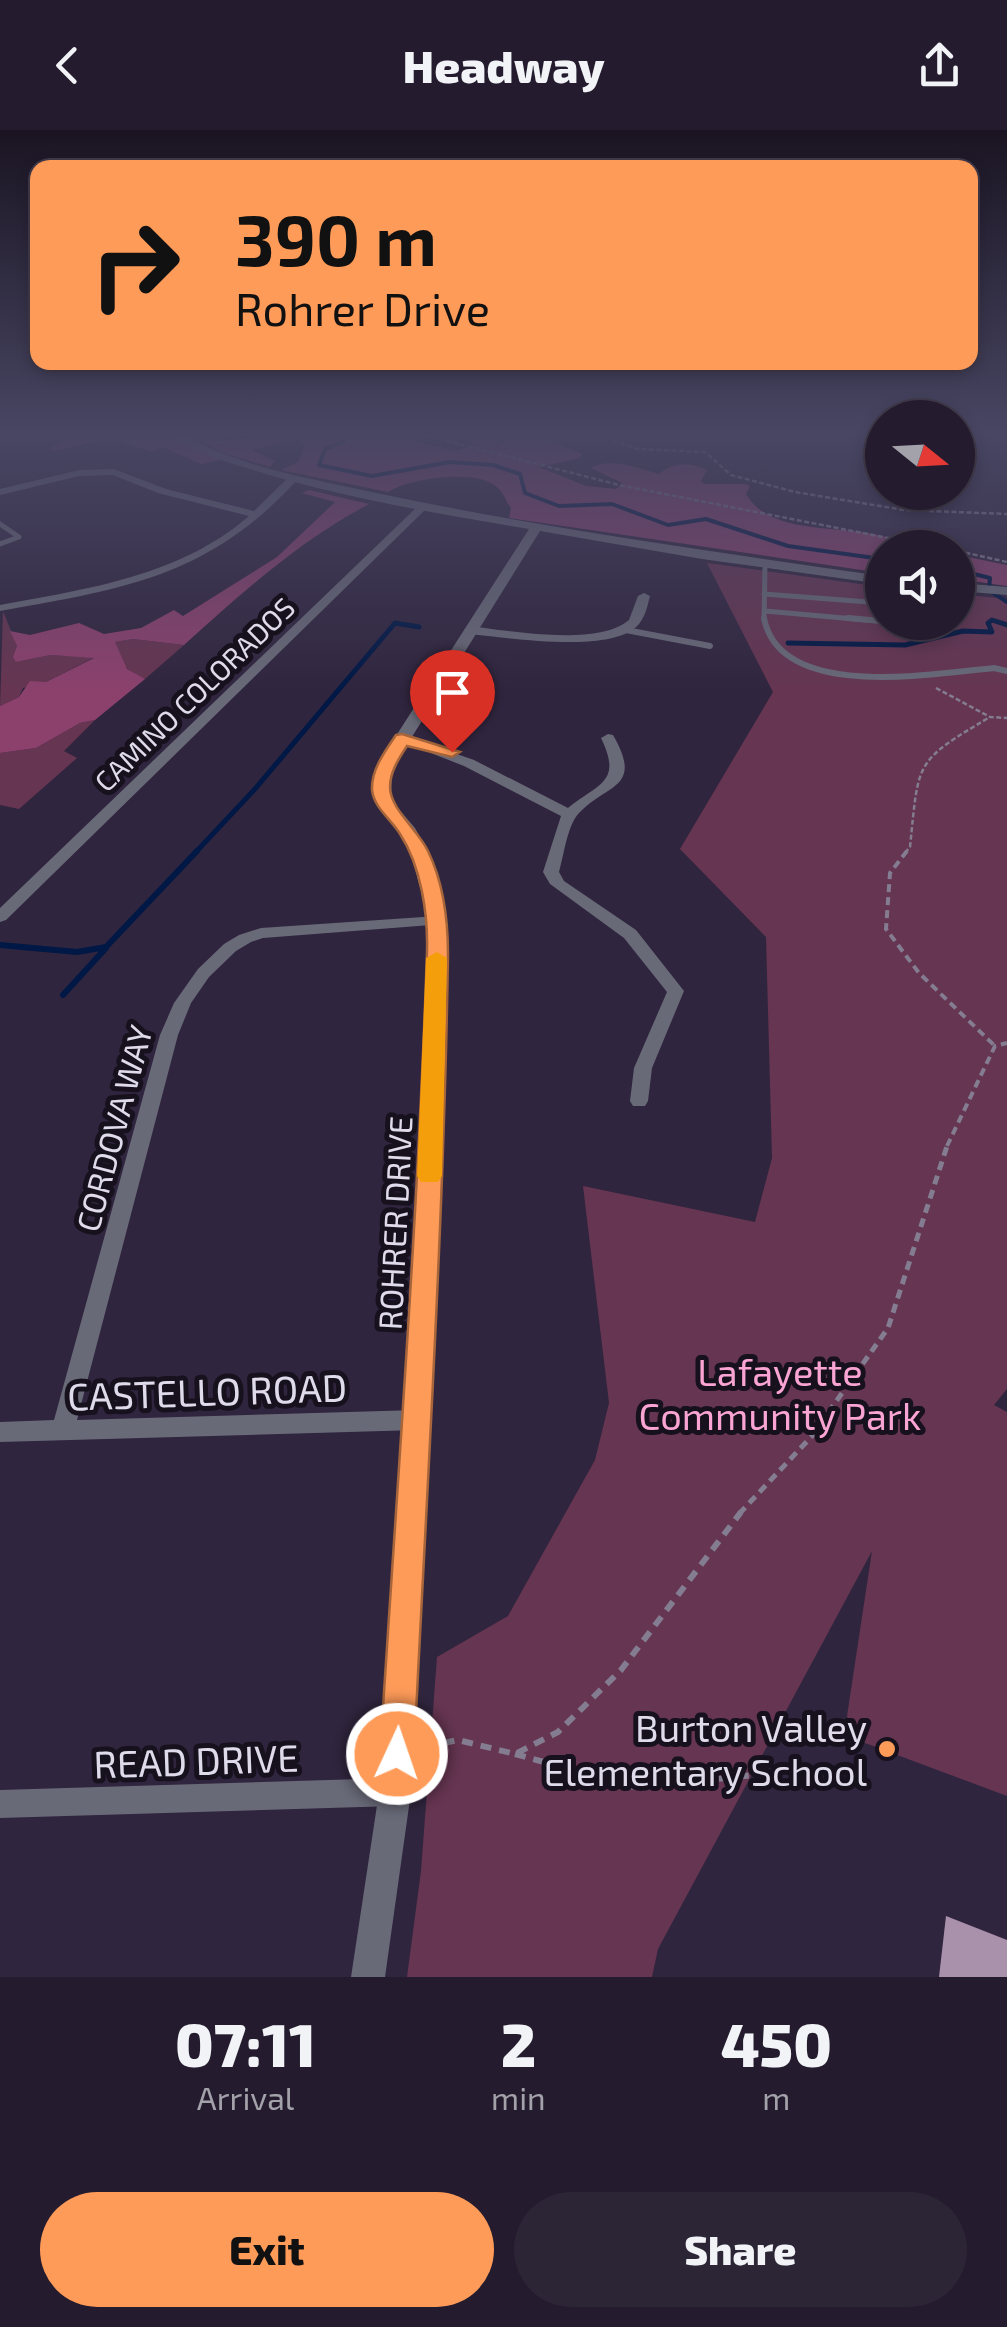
<!DOCTYPE html>
<style>
body{margin:0;font-family:"Exo 2",sans-serif;background:#2c2536;color:#f1f3f6;height:100vh;display:flex;flex-direction:column;font-size:38px;white-space:nowrap}
*{box-sizing:border-box;margin:0}
p{font-size:32px;color:#a3a1aa}
.icon{flex:none;width:55px;height:55px;fill:none;stroke:currentColor;stroke-width:2;stroke-linecap:round;stroke-linejoin:round}
.map{position:relative;height:1847px;overflow:hidden}
.sheet{display:flex;flex-direction:column;background:#241c2e;flex:1}
.sheet>*{flex:none}
.hud{position:absolute;left:30px;top:30px;width:948px;height:210px;border-radius:20px;box-shadow:0 5px 15px #0003,0 0 0 2px #413a4a;background:#ff9b59;color:#111;overflow:hidden}
.needle{width:65px;rotate:108deg}
.fabs{position:absolute;left:865px;top:270px;display:grid;gap:20px}
.fabs a{display:grid;place-items:center;width:110px;height:110px;border-radius:50%;background:#241c2e;box-shadow:0 5px 15px #0003,0 0 0 2px #413a4a;font-size:50px}
.pin{position:absolute;display:grid;place-items:center;width:85px;height:85px;color:#fff;margin:-102px -42px;border-radius:50% 50% 50% 0;rotate:-45deg;box-shadow:0 0 10px #0007}
.pin .icon{rotate:45deg}
.me{position:absolute;width:110px;margin:-55px;rotate:3deg;stroke-linejoin:round;filter:drop-shadow(0 0 8px #0008)}
.turn{display:flex;align-items:center;gap:35px;height:210px;padding:0 40px;font-size:45px}
.turn .icon{width:130px;height:130px;stroke-width:2.5}
.turn b{display:block;font-size:70px;line-height:85px}
.eta{display:flex;justify-content:space-evenly;align-items:center;height:170px;text-align:center}
.eta b{font-size:60px;font-weight:800;line-height:70px}
.action{display:flex;gap:20px;margin-top:auto;padding:20px 40px}
.action a{flex:1;height:115px;border-radius:60px;background:#ff9b59;color:#111;font-size:40px;font-weight:800;line-height:115px;text-align:center}
.action a+a{background:#2c2536;color:#f1f3f6}
header{display:flex;justify-content:space-between;align-items:center;height:130px;padding:0 40px;background:#241c2e;font-size:45px;font-weight:800}
.map>svg:first-child{display:block}
.green{fill:#663551}
.forest{fill:#8c416d}
.lines{fill:none;stroke-linecap:round;stroke-linejoin:round}
.stream-far2{stroke:#001845;stroke-width:4}
.stream-far1{stroke:#001845;stroke-width:5}
.stream{stroke:#001845;stroke-width:6}
.building{fill:#aa91ab}
.path-far3{stroke:#847c90;stroke-width:2.5;stroke-dasharray:5 2.5;stroke-linecap:butt}
.path-far2{stroke:#847c90;stroke-width:4;stroke-dasharray:8 5;stroke-linecap:butt}
.path-far1{stroke:#847c90;stroke-width:5;stroke-dasharray:9 6;stroke-linecap:butt}
.path{stroke:#847c90;stroke-width:6;stroke-dasharray:11 8;stroke-linecap:butt}
.service-far1{stroke:#696a78;stroke-width:5}
.service{stroke:#696a78;stroke-width:6}
.minor{fill:#696a78;fill-rule:evenodd}
.tertiary{fill:#696a78;fill-rule:evenodd}
.route{fill:#ff9b59;stroke:#a6653a;stroke-width:2.5}
.slow{fill:#f59e0b}
.poi-dot{fill:#ff9b59;stroke:#16111c;stroke-width:4}
.labels{text-anchor:middle;dominant-baseline:central;stroke-width:10;stroke-linejoin:round;paint-order:stroke}
.far-street-label{font-size:28px;fill:#e0dbeb;stroke:#16111c}
.street-label{font-size:32px;fill:#e0dbeb;stroke:#16111c}
.near-park-label{font-size:38px;fill:#f9a4d2;stroke:#16111c}
.near-street-label{font-size:38px;fill:#e0dbeb;stroke:#16111c}
.near-poi-label{font-size:38px;fill:#e0dbeb;stroke:#16111c;text-anchor:end}
</style>
<header><svg class="icon" aria-label="back" viewBox="0 0 24 24"><path d="M15 5l-7 7 7 7"/></svg>Headway<svg class="icon" aria-label="share" viewBox="0 0 24 24"><path d="M12 15V3M7 8l5-5 5 5M5 13v7h14v-7"/></svg></header>
<div class="map">
<svg width="1007" height="1847" viewBox="0 0 1007 1847">
<rect width="100%" height="100%" fill="#30253e"/>
<path class="green" d="M707,433L882,457V492H958V464L1007,469V1259L994,1275L1007,1282V1666L857,1610L847,1586L872,1421L658,1819L652,1847H407L421,1741L437,1527L508,1486L595,1330L609,1273L583,1056L755,1092L772,1028L766,807L680,719L773,562Z
M3,481L17,516L16,532L51,525L95,527L46,552L23,558L19,567L0,576Z
M133,509L184,515L145,549C128,543 116,530 115,512Z
M95,590L64,621L77,628L19,679L0,675V623L36,618L80,593Z"/>
<path class="forest" d="M63,305H167L221,330L201,334L163,317L152,322L110,308L54,321L49,318L61,314Z
M188,305H389L455,321L474,315L468,308L471,305H534L582,324L580,328L539,337L586,356L616,359L622,353L591,338C610,327 637,338 659,344C672,332 692,332 707,340L701,351L704,354H745L750,356L746,364C769,405 841,395 878,405C894,409 908,415 924,417L882,418V443L509,388L511,378C506,372 504,363 498,358C479,338 409,348 388,362L281,340L298,332L305,315L296,308L252,320L275,331L270,337L224,323Z
M309,360L369,374C299,411 243,462 184,515L133,509L115,512L127,539L145,549L95,590L80,593L36,618L0,623V576L19,567L30,551L46,552L94,528L51,525L16,532L13,527L17,516L10,501L30,505L79,493L104,504L141,498L174,480L183,486L277,427L335,372L302,363Z
M958,425L1007,435V456L958,449Z"/>
<g class="lines">
<path class="stream-far2" d="M217,305L219,309L266,305
M345,305L344,311L325,319L319,335L372,346L450,332L493,335L520,344L525,363L559,376L612,374L668,395L706,389L788,416L882,429
M502,310L510,305
M958,440L990,448L989,460L1007,472"/>
<path class="stream-far1" d="M788,513L905,515L963,501L992,502L988,493L992,490L1007,495
M195,723L255,659L395,493L419,497"/>
<path class="stream" d="M0,815L77,822L106,817L197,721
M63,865L106,818"/>
</g>
<path class="building" d="M946,1786L1007,1810V1847H939Z"/>
<g class="lines">
<path class="path-far3" d="M424,305L619,355L939,418
M599,305L637,319L705,322L731,345L795,362L904,380L1007,384
M958,421L1007,432
M936,558L990,587L1007,588
M905,723L910,717C919,630 914,632 990,587"/>
<path class="path-far2" d="M907,721L890,743L886,799L919,843L995,916
M947,1016L995,916L1007,913"/>
<path class="path-far1" d="M739,1384L811,1307L888,1198L948,1013"/>
<path class="path" d="M425,1617L458,1610L515,1624L558,1602L621,1540L741,1382
M515,1624L638,1658L762,1644"/>
<path class="service-far1" d="M0,394L19,407L0,414
M764,464L882,473
M765,481L877,491
M764,491L765,435"/>
<path class="service" d="M764,488C780,571 932,544 994,538L1007,541
M848,488L893,492
M626,500L710,516"/>
<path class="minor" d="M114,339L166,359L254,381L289,347L298,349C209,447 124,459 0,481V475C87,459 180,446 249,386L158,363L113,345L79,346L0,365V359L79,340Z
M419,375L428,377L6,790L0,792V778Z
M644,463L650,466C647,478 644,493 632,500C600,522 509,508 470,504L464,500L470,496C510,501 597,517 629,490L638,466Z
M608,604L613,605C644,659 607,653 579,683C567,696 564,725 559,742L564,751L636,800L684,861L652,938L648,971L645,976H633L630,971L634,938L667,862L624,808L550,754L543,742L561,686L464,636L395,609L402,605L474,630L568,678C598,653 623,653 601,608Z
M438,786L446,791L444,794L263,808L251,812L236,821L209,847L191,873L178,905L77,1290L417,1280L425,1283L428,1290L425,1297L417,1300L0,1312V1292L54,1290L160,905L174,873L198,839L224,814L239,805L261,798Z
M395,1648L405,1652L409,1662L405,1672L395,1676L0,1688V1660Z"/>
<path class="tertiary" d="M173,305C192,305 204,317 222,323C267,341 315,350 362,360C534,397 709,421 882,446V454L702,429L540,401L392,639L391,670L415,698L429,724L447,791L444,964L411,1662L385,1847H351L379,1662L424,964L429,791L411,724L401,703L375,671L373,656L376,639L394,609L529,399C436,383 341,368 250,339C223,331 194,322 173,305Z
M958,453L1007,457V465L958,461Z"/>
</g>
<linearGradient id="sky" x2="0" y2="1"><stop stop-color="#1a1422"/><stop offset="0.54" stop-color="#484663"/><stop offset="1" stop-color="#484663" stop-opacity="0"/></linearGradient>
<rect width="1007" height="563" fill="url(#sky)"/>
<path class="route" d="M402,604L460,622L452,627L407,616C399,628 390,642 390,657C390,679 419,701 428,721C443,752 448,790 448,824C444,1091 427,1357 414,1624L409,1636L397,1641L385,1636L380,1624C397,1356 418,1089 427,821C428,784 421,736 400,704C391,689 374,678 372,660C371,640 385,621 396,605Z"/>
<path class="slow" d="M437,822L447,828L442,1046L438,1052H421L417,1046L426,828Z"/>
<circle class="poi-dot" cx="887" cy="1619" r="10"/>
<g class="labels">
<g class="far-street-label">
<text transform="translate(194 564) rotate(-44)">CAMINO COLORADOS</text>
</g>
<g class="street-label">
<text transform="translate(113 998) rotate(-75)">CORDOVA WAY</text>
<text transform="translate(394 1093) rotate(-87)">ROHRER DRIVE</text>
</g>
<g class="near-park-label">
<text x="780" y="1241">Lafayette<tspan x="780" dy="44">Community Park</tspan></text>
</g>
<g class="near-street-label">
<text transform="translate(207 1261) rotate(-2)">CASTELLO ROAD</text>
<text transform="translate(196 1630) rotate(-2)">READ DRIVE</text>
</g>
<g class="near-poi-label">
<text x="867" y="1597">Burton Valley<tspan x="867" dy="44">Elementary School</tspan></text>
</g>
</g>
</svg>
<div class="fabs">
<a><svg class="needle" viewBox="-14 -14 28 28"><path d="M0-13l5 13h-10z" fill="#e53935"/><path d="M0 13l5-13h-10z" fill="#a3a1aa"/></svg></a>
<a><svg class="icon" aria-label="sound" viewBox="0 0 24 24"><path d="M4 9h4l5-4v14l-5-4H4zM17 9q2 3 0 6"/></svg></a>
</div>
<div class="pin" style="left:452px;top:622px;background:#d93025"><svg class="icon" aria-label="arrive" viewBox="0 0 24 24"><path d="M6 21V4h12l-3 4 3 4H6"/></svg></div>
<svg class="me" style="left:397px;top:1624px" viewBox="-20 -20 40 40"><circle r="17" fill="#ff9b59" stroke="#fff" stroke-width="3"/><path d="M0-11L8 9 0 5-8 9z" fill="#fff"/></svg>
<div class="hud">
<div class="turn"><svg class="icon" aria-label="right" viewBox="0 0 24 24"><path d="M7 20v-9h11M14 6l5 5-5 5"/></svg><div><b>390 m</b>Rohrer Drive</div></div>
</div>
</div>
<section class="sheet">
<div class="eta">
<div><b>07:11</b><p>Arrival</p></div>
<div><b>2</b><p>min</p></div>
<div><b>450</b><p>m</p></div>
</div>
<div class="action"><a>Exit</a><a>Share</a></div>
</section>
